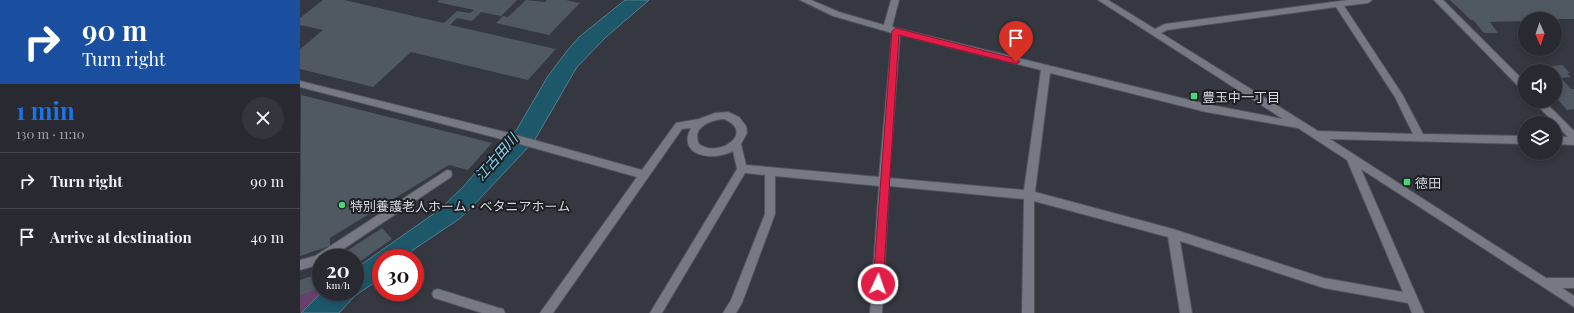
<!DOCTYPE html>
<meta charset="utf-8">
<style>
body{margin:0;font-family:"Playfair Display","Noto Sans JP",serif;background:#34353d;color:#f1f3f6;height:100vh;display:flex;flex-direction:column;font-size:15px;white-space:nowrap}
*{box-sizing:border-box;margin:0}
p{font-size:13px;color:#a5a6ab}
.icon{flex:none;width:22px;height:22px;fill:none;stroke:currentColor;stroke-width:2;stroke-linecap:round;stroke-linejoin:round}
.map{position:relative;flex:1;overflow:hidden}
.sheet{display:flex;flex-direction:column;background:#282931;width:300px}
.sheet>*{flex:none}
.banner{background:#1a4fa0;color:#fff;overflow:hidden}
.needle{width:26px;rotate:178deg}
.fabs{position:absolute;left:1218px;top:12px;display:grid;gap:8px}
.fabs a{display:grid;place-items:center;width:44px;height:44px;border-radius:50%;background:#282931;box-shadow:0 2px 6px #0003,0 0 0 1px #44454d;font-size:20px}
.speed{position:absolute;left:12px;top:249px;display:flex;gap:8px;font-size:20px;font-weight:700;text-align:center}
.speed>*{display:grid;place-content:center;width:52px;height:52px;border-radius:50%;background:#282931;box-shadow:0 2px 6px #0003,0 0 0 1px #44454d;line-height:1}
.speed small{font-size:10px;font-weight:400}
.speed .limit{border:6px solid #d22;background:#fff;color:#111}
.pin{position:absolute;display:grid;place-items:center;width:34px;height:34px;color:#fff;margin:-41px -17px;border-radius:50% 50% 50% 0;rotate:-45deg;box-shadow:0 0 4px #0007}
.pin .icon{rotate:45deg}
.me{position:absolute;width:44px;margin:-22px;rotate:3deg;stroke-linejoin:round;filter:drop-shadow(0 0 3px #0008)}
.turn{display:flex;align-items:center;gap:14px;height:84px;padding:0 16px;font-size:18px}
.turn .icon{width:52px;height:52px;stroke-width:2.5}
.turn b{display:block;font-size:28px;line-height:34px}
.round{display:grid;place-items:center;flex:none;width:42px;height:42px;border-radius:21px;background:#34353d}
.overview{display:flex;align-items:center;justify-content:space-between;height:68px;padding:0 16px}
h1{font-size:24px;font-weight:700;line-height:30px;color:#1a73e8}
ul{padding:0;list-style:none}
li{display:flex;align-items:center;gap:12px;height:56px;padding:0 16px;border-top:1px solid #44454d}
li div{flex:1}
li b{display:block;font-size:15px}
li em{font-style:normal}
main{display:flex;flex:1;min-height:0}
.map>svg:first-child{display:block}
.green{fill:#66406b}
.water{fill:#1d576a;stroke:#557e8d}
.building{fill:#505861}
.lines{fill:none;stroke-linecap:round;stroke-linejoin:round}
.minor-casing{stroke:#50535a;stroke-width:2}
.minor{fill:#767984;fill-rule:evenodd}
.route{fill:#e11d48;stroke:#92132f}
.poi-dot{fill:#4ad778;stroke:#1e1f23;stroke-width:1.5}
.labels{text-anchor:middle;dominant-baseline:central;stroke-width:4;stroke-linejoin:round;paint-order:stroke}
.poi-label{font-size:13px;fill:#d7d8de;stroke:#1e1f23;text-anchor:start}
.water-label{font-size:14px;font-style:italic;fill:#84d5f4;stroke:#1e1f23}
</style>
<main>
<section class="sheet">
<div class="banner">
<div class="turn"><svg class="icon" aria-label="right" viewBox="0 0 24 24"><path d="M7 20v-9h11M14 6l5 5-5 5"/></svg><div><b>90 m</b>Turn right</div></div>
</div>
<div class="overview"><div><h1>1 min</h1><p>130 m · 11:10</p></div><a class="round"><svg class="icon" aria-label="close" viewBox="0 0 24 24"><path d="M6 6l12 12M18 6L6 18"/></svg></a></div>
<ul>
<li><svg class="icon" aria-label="right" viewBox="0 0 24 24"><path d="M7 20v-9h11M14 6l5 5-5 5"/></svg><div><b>Turn right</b></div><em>90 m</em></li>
<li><svg class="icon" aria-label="arrive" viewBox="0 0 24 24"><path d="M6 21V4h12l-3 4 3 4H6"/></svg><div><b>Arrive at destination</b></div><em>40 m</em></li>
</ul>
</section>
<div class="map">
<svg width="1274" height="313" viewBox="0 0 1274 313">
<rect width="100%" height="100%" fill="#353741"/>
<path class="green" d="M21,288L22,292L0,313V296Z"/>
<path class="water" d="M325,0H349L305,38L277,67L234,141L170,209L159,219L101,258H81V273L78,276V280L55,296L39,313H1L22,292H55V269L139,210L164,186L182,165L185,166L217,129L248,76L267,51L279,37Z"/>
<path class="building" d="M23,0H44L144,23L157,11L170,13L174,10L137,2L139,0H217L201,16L181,12L172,21L157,18L150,25L256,49L228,80L111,52L73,87L0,69V49L23,30L0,25V18Z
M226,0L245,2L247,0H266L280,3L249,35L196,23L203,16L208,17Z
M1150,0H1274V19H1225V21L1190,22L1198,33H1184L1173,20H1171Z
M1262,65L1270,73H1267L1271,77L1261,78L1271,89H1274V109L1267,110L1255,97V71H1230L1227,68Z
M1,95L192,143L168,170L149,165L30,238V246L0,256Z
M82,228L92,239L55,265V258H41L39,256Z
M21,273V288L0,296V280Z"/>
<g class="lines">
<defs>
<path id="minor" d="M500,0H511L539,12L584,25L591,0H599L592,27L906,104L983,119L798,0H808L855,29L865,24L1048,0H1072L1068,3L1044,6L1102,94L1123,134L1225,136V144L1030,139L1246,278H1274V288H1262L1274,296V307L1061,169L1124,313H1112L1108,303L1024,288L880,241L892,313H880L868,237L734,201V313H722L724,199L589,186L582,313H570L579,186L475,176V214L442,303L436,313H423L431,300L465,214V175L445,173L362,313H350L437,169L433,151C414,162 376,156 391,128L382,129L253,313H240L337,177L209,141L0,87V81L209,133L342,170L376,123L399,119L415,113L428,112L439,117L446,126L447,133L441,144L446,165L579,177L592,33L533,16ZM1036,7L1095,97L1113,134L1018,131L861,33L867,30ZM600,35L741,70L724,190L589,178ZM750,73L906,112L998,128L1047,160L1103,292L1024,278L873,229L735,192ZM424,119C456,132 419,159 399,144C391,127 411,120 424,119Z
M1134,0H1143L1225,82V91L1222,90Z
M1233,101H1244L1274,131V145L1255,144V136L1268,137Z
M147,170L151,171L152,174L151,177L30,258H21V264L0,270V260L15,256Z
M138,289L199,308L203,309L205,313H182L138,299L134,298L132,294L134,290Z"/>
</defs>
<use href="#minor" class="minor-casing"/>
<use href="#minor" class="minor"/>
</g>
<path class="route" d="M596,28L716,59L720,62L716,64L599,35L583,284L582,287L578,289L575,287L573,284L592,31Z"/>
<g class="poi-dot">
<rect x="890" y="92" width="8" height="8" rx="2"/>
<rect x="1103" y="178" width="8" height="8" rx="2"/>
<circle cx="42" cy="205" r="4"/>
</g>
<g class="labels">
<g class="poi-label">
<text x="902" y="96">豊玉中一丁目</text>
<text x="1115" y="182">徳田</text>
<text x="50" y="205">特別養護老人ホーム・ベタニアホーム</text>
</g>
<g class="water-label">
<text transform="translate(196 157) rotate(-49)">江古田川</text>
</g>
</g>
</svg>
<div class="fabs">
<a><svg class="needle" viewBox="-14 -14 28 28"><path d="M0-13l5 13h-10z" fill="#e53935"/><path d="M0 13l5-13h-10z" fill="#a5a6ab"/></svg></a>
<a><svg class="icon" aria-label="sound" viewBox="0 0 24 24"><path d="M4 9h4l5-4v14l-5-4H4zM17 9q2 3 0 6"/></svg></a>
<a><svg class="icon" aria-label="layers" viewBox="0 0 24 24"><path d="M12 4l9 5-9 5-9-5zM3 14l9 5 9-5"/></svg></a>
</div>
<div class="speed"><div>20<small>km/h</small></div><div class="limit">30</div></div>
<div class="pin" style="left:716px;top:62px;background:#d93025"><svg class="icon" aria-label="arrive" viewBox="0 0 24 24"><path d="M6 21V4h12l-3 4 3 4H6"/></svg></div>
<svg class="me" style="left:578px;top:284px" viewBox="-20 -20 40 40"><circle r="17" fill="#e11d48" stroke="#fff" stroke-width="3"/><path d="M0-11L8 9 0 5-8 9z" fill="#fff"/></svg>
</div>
</main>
